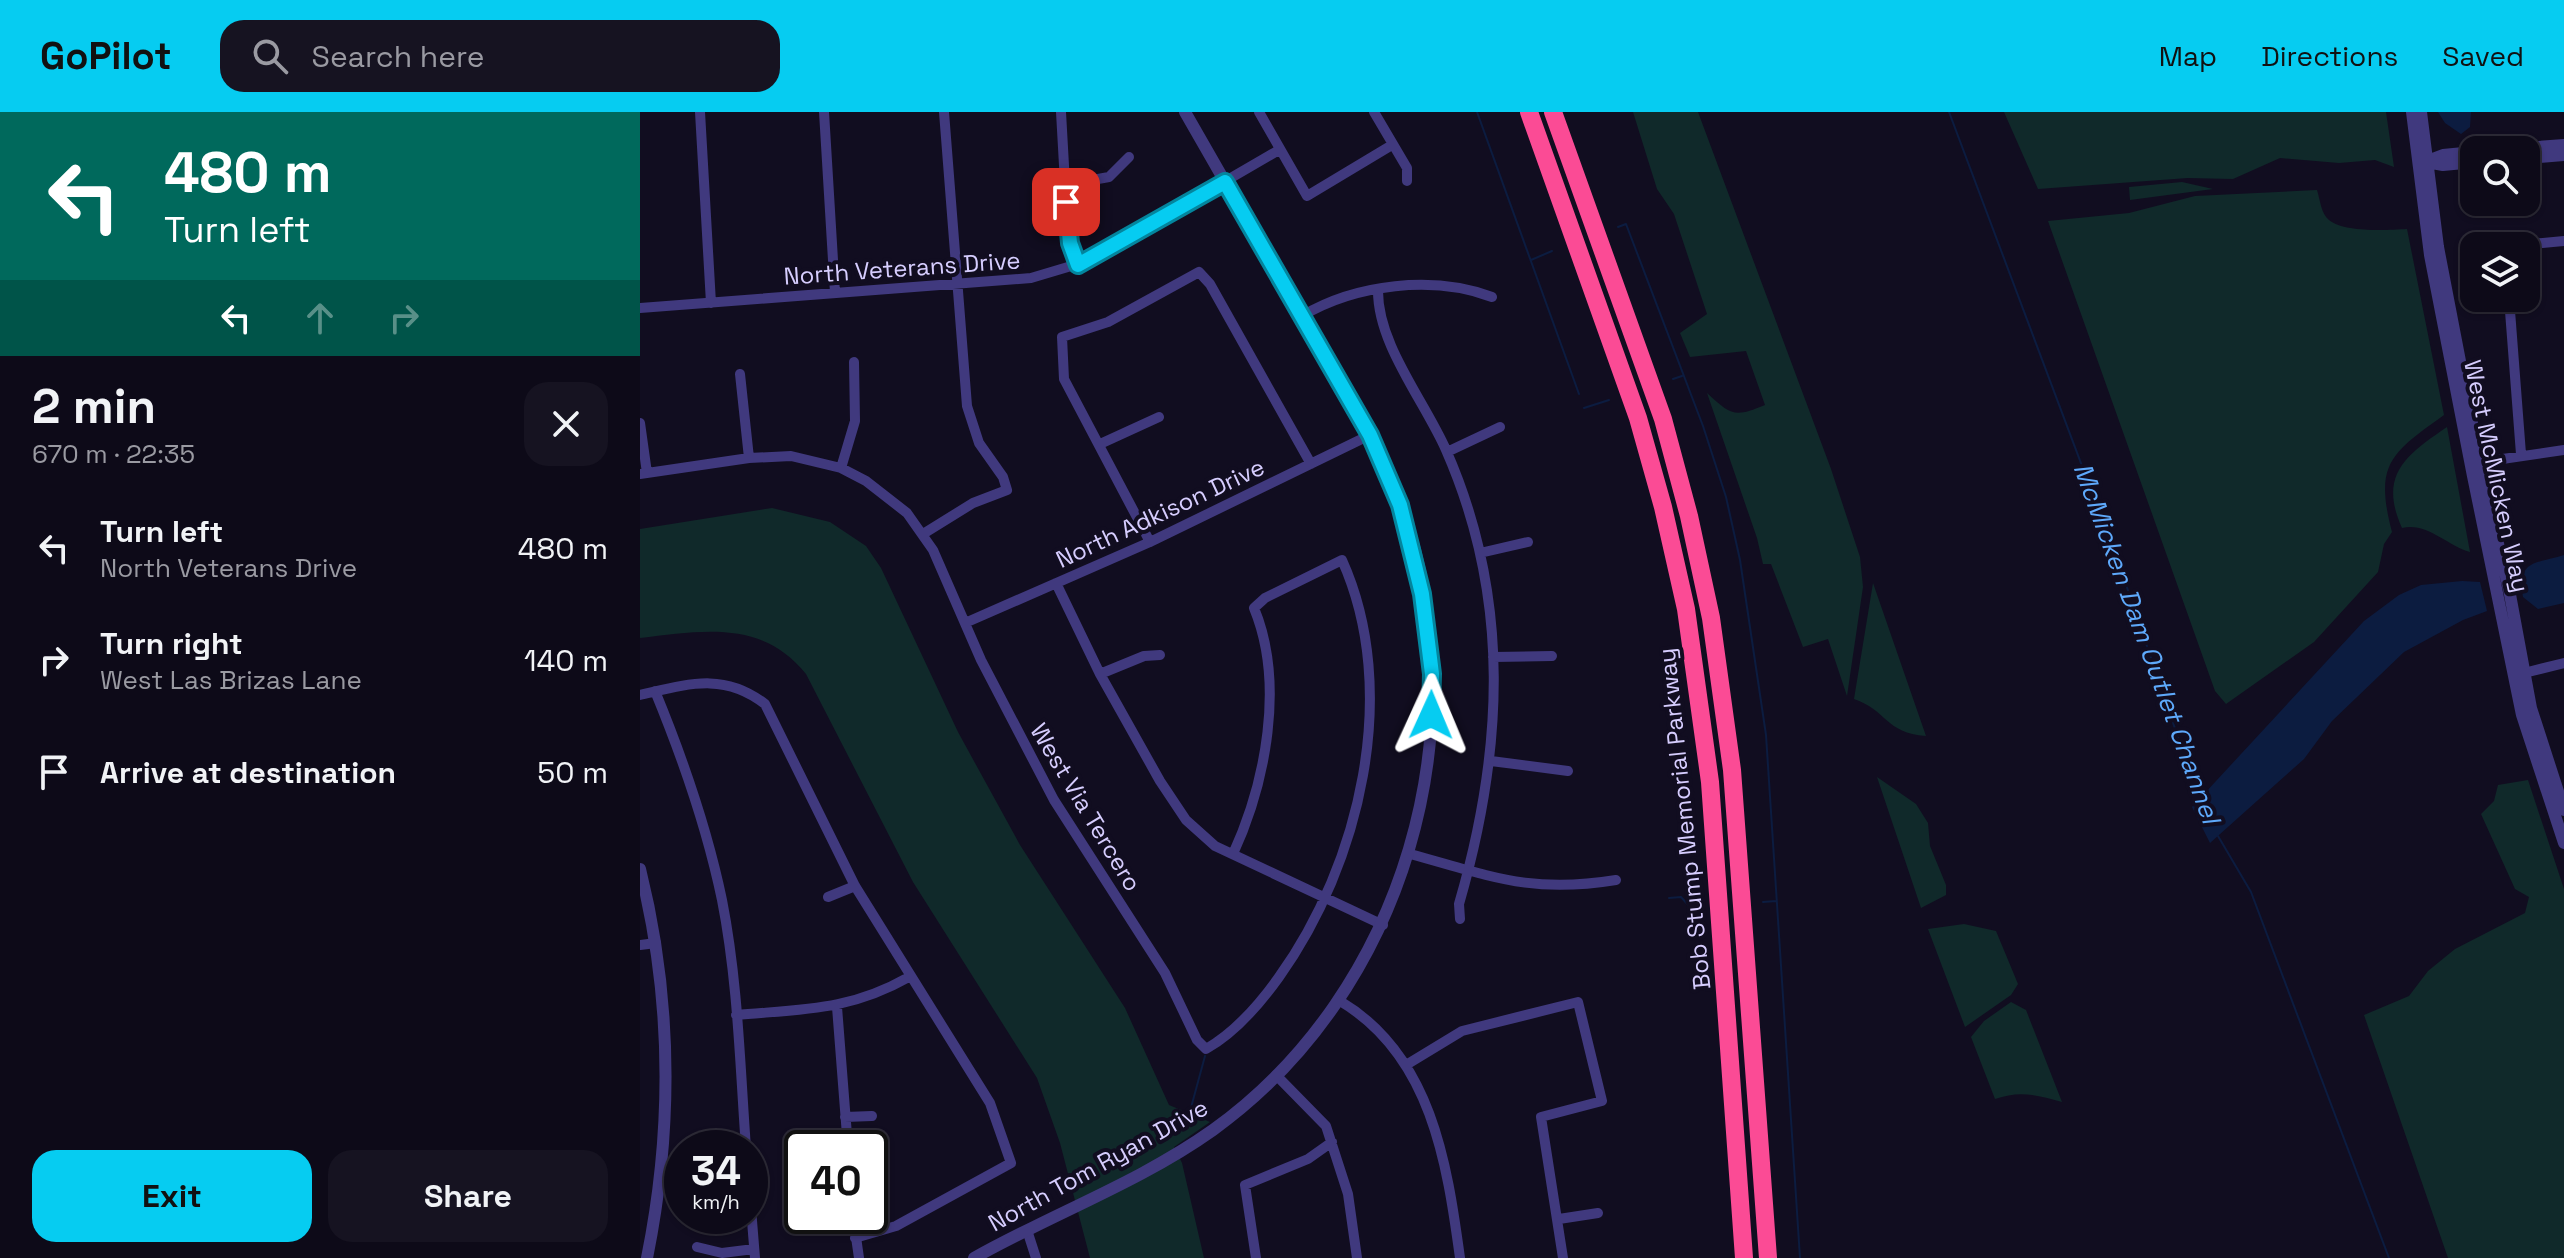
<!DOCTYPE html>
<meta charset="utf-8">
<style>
body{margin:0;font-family:"Space Grotesk",sans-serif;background:#161321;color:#f1f3f6;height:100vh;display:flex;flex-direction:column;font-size:30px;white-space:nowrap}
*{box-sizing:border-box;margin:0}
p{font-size:26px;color:#9a9aa2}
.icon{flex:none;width:44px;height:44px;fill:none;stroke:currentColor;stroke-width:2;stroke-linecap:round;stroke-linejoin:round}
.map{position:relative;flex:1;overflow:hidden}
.sheet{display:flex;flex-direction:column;background:#0d0a18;width:640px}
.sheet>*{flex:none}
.hud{background:#00695c;color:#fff;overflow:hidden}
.tools{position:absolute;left:1820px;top:24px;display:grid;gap:16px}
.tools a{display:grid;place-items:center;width:80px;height:80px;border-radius:16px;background:#0d0a18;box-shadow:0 2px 6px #0004,0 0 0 2px #2d2b37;font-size:40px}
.speed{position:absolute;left:24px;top:1018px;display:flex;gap:16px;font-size:40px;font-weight:700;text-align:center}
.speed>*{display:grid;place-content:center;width:104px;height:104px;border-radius:50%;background:#0d0a18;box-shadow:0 2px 6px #0004,0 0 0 2px #2d2b37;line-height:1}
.speed small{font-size:20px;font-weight:400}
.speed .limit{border:4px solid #111;border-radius:12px;background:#fff;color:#111}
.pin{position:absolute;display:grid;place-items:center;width:68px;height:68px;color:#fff;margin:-34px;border-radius:16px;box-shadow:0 4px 12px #0006}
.me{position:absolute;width:88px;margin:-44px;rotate:1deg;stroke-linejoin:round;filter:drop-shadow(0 0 6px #0008)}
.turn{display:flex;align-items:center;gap:28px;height:168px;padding:0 32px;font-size:36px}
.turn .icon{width:104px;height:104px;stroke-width:2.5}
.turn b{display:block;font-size:56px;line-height:68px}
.lanes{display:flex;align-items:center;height:76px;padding:0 32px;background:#0003;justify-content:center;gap:40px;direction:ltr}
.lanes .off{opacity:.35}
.round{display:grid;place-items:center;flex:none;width:84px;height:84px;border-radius:24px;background:#161321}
.overview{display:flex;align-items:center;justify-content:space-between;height:136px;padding:0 32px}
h1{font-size:48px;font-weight:600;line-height:60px}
.button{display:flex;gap:16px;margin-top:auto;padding:16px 32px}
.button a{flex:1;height:92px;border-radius:24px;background:#06ccf1;color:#111;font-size:32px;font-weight:600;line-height:92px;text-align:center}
.button a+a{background:#161321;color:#f1f3f6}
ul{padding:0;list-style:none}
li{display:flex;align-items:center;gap:24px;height:112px;padding:0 32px}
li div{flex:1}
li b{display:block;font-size:30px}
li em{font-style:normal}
header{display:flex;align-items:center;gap:48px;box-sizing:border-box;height:112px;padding:0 40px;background:#06ccf1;color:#111}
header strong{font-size:38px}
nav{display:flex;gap:44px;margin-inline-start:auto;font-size:28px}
.search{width:560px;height:72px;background:#161321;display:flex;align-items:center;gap:20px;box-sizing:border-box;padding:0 28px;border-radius:24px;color:#9a9aa2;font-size:30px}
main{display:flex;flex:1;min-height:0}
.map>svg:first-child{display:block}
.green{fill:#10292a}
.water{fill:#0c1c40}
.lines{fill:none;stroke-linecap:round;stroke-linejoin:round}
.stream{stroke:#0c1c40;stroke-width:2}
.minor{stroke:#40397e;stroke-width:10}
.tertiary{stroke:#40397e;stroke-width:12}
.motorway{stroke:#fb4b95;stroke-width:18}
.route-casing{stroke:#04859d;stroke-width:20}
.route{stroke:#06ccf1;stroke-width:14}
.labels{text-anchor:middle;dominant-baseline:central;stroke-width:8;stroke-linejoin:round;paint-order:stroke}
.street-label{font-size:24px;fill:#d6cdfe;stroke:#110d20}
.water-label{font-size:26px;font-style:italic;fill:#5ea9fb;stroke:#110d20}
</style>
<header>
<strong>GoPilot</strong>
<div class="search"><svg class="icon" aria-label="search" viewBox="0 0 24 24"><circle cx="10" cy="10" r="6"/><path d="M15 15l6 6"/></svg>Search here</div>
<nav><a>Map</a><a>Directions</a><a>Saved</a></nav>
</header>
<main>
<section class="sheet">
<div class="hud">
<div class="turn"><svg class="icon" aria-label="left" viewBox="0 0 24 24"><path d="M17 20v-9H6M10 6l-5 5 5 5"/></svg><div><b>480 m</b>Turn left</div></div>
<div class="lanes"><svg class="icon" aria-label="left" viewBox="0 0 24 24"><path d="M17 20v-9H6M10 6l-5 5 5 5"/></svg><svg class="icon off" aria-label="ahead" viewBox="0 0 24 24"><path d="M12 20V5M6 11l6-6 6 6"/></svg><svg class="icon off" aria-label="right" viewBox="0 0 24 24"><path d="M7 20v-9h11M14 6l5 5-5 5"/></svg></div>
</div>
<div class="overview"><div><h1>2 min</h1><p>670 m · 22:35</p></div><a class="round"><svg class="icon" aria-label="close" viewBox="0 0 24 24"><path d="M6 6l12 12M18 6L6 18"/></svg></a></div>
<ul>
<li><svg class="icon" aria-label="left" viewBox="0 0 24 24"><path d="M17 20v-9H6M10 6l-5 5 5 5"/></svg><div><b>Turn left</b><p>North Veterans Drive</p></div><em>480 m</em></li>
<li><svg class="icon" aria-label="right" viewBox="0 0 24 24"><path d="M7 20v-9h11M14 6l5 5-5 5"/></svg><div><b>Turn right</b><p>West Las Brizas Lane</p></div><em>140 m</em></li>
<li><svg class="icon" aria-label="arrive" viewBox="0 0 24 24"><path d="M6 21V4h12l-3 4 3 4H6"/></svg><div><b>Arrive at destination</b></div><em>50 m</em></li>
</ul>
<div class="button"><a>Exit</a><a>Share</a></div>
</section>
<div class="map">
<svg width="1924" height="1146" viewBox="0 0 1924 1146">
<rect width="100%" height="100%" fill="#110d20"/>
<path class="green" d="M993,0H1058L1191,357L1220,445L1223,475L1207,584L1188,527L1163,535L1131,452H1123L1117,426L1067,281C1091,303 1094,306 1125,293L1106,239L1050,245L1040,221L1067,202L1034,102L1017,77Z
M1364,0H1746L1754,55L1735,48L1699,51L1640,46L1593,67L1548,66L1398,77Z
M1542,70L1573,77L1490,88L1489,75Z
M1677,78C1680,87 1681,102 1689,108C1705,121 1747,118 1767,117L1804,303C1751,341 1734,352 1752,420L1744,432L1738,460L1674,530L1586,592L1575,579L1408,109L1489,101L1555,84Z
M1807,315L1830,440C1806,433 1787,410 1762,416C1738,363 1766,343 1807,315Z
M132,396L190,410L226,434L241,456L318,620L380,733L485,896L529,993L570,1010L534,1035L542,1051L564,1146H450L420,1031L397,966L273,770L166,562C122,507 62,519 0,526V417Z
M1233,471L1286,624C1245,621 1247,598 1214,587Z
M1237,665L1276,692L1288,711L1290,734L1306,773V783L1281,796Z
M1888,668L1924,777V1146H1808L1724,903L1769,884L1788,859L1815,837L1885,801L1889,785L1875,777L1841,702L1854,689L1858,673Z
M1324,812L1356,819L1378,872L1371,883L1325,915L1288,817Z
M1371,890L1386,898L1422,990C1396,983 1380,978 1355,987L1331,925L1344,909Z"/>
<path class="water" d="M1798,0H1831L1830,15L1821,22L1805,11Z
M1924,443V491L1898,497L1883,485C1877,447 1896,452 1924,443Z
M1822,469L1840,470L1847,499L1823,508L1764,540L1692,609L1664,647L1570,731L1552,695L1724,509L1759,483L1781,473Z"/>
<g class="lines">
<path class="stream" d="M837,0L939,282
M1309,0L1480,455L1559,687
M978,115L986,112L1063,314L1086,385L1100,448L1126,623L1160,1146
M891,148L912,139
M1033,267L1042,264
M944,296L969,288
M1578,724L1611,780L1749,1146
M1029,786L1041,785L1050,795H1056
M1123,790L1136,789
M520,1022L549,1003L565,944"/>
<path class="minor" d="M60,0L71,191
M184,0L195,181
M421,0L427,107L438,153
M619,0L667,84L752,33
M734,0L767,56V69
M425,73L469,65L489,45
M1870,134L1924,129
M738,177C737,232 784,288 806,338C872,488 863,640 819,792L820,807
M1869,186L1881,342
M0,196L391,166L448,149L639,38
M662,204C716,172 793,163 852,185
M100,262L109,346
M0,311L7,361
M460,332L519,305
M807,340L860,315
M1835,351L1924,338
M201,356L215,309L214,250
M0,362L109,346L151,344L201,356L226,369L267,401L293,438L341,548L414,688L525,861L557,928L566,937C596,920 619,893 639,865C720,752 761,579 702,448L625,486L614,496C645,571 626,670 593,742
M283,422L333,391L367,378L363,365L339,331L327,294L304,0
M510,430L424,267L422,225L468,210L559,160L570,172L671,352
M840,441L888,430
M416,471L460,562L520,669L546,708L575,734L743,813
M325,511L510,430L730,323
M853,545L912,544
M460,562L504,544L520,543
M1880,562L1924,551
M15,579C43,647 67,716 82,788C98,869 100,954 106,1036
M0,583C48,572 84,560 125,592L215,774L350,991L371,1051L256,1114L215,1126
M851,649L928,659
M770,742C851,764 890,782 976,768
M188,785L215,774
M0,833L16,831
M700,889C791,943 807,1050 820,1146
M197,895L208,1036
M96,903C163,897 209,899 269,865
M766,953L822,919L938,890L962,989L901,1005L923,1146
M636,963L686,1014L708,1082L717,1146
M205,1005L232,1004
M110,1084L115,1146
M213,1104L219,1146
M919,1107L958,1101
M387,1118L396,1146
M57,1135L82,1141L114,1137
M616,1146L605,1073L668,1047L692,1030"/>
<path class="tertiary" d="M1772,0L1790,143L1833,364L1882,603L1924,731
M1781,0L1798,135L1844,374L1869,477L1891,596L1924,698
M1860,38L1924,33
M1886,46L1924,43
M1787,50L1803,53L1834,50
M1782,51L1803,43L1834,40
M0,757C32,885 33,1017 7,1146
M334,1146C412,1102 500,1070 573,1018C765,880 841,615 761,393C736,326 698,266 662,204C623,136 584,68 545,0"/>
<path class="motorway" d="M889,0L998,306L1023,395L1046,497L1070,670L1104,1146
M913,0L1023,307L1049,404L1071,506L1092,658L1128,1146"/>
</g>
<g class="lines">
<defs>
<path id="route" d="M426,90L430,131L438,153L585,70L730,323L760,393L782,482L792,562L791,603"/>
</defs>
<use href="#route" class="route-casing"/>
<use href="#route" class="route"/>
</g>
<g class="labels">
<g class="street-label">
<text transform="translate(262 156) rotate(-4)">North Veterans Drive</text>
<text transform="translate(1857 364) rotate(78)">West McMicken Way</text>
<text transform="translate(520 401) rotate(-25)">North Adkison Drive</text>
<text transform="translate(446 695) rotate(59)">West Via Tercero</text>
<text transform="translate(1044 707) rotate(-96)">Bob Stump Memorial Parkway</text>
<text transform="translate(458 1053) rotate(-29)">North Tom Ryan Drive</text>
</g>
<g class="water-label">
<text transform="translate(1507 531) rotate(70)">McMicken Dam Outlet Channel</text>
</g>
</g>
</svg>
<div class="tools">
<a><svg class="icon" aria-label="search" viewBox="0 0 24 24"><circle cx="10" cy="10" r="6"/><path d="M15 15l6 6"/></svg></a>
<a><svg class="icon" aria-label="layers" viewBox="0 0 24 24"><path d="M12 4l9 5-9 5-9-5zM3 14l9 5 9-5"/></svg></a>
</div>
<div class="speed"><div>34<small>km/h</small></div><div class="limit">40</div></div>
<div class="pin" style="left:426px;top:90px;background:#d93025"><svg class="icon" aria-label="arrive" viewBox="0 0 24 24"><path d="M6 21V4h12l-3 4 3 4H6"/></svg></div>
<svg class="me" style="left:791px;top:603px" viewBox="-20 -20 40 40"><path d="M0-17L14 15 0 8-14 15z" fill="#06ccf1" stroke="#fff" stroke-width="4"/></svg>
</div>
</main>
